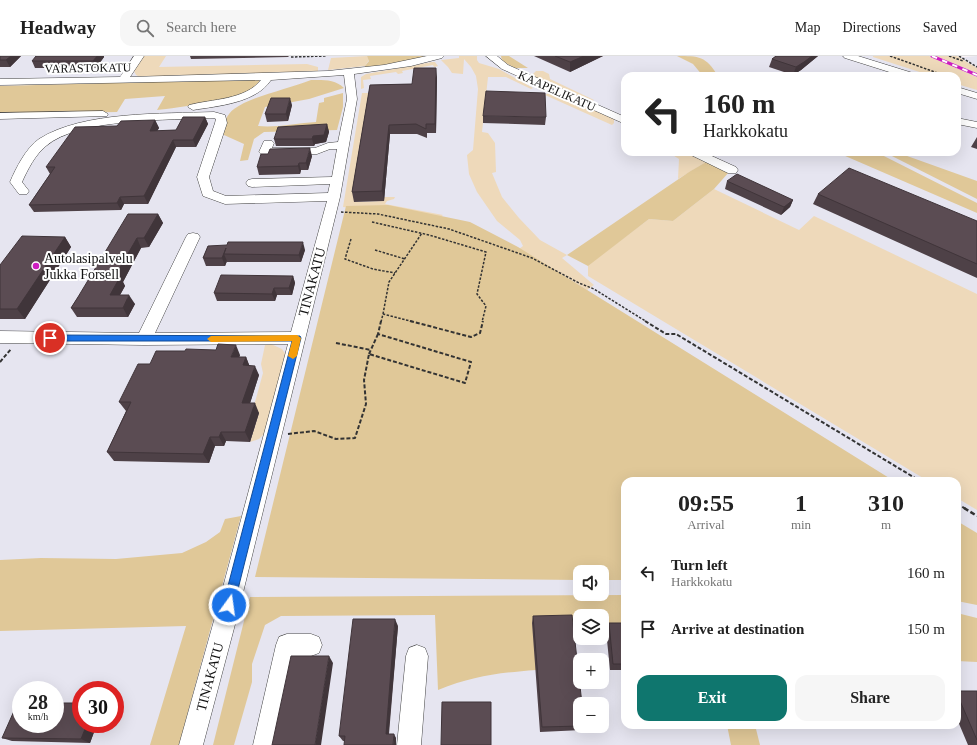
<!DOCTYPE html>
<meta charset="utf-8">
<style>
body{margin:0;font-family:Georgia,serif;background:#f6f6f6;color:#222;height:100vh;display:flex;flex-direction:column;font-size:15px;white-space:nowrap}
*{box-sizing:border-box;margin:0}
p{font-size:13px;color:#767676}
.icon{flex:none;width:22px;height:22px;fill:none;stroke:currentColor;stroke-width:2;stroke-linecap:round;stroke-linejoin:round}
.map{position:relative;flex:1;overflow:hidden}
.panel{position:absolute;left:621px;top:421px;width:340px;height:252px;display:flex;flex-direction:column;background:#fff;border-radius:12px;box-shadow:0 4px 16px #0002}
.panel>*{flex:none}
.top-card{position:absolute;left:621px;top:16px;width:340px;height:84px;border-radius:12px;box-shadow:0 4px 16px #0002;background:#fff;color:#222;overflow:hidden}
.controls{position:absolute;left:573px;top:509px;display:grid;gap:8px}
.controls a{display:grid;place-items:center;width:36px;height:36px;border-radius:8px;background:#fff;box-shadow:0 4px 16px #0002;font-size:20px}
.speed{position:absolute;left:12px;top:625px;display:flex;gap:8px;font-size:20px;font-weight:700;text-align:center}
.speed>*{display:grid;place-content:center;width:52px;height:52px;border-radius:50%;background:#fff;box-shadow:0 4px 16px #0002;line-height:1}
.speed small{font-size:10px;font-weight:400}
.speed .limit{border:6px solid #d22;background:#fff;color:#111}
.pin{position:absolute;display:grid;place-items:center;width:34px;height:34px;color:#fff;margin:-17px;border:2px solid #fff;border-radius:50%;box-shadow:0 1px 4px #0007}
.me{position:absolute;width:44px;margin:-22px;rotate:14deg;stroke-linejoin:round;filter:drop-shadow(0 0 3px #0008)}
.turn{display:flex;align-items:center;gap:14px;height:84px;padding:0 16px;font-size:18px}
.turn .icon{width:52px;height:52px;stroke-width:2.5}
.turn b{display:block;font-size:28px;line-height:34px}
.eta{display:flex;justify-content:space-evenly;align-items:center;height:68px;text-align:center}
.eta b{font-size:24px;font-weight:600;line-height:28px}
.primary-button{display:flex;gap:8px;margin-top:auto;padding:8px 16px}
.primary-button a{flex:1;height:46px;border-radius:12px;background:#0f766e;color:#fff;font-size:16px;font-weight:600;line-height:46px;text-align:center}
.primary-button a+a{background:#f6f6f6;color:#222}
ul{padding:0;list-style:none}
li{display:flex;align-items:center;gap:12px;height:56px;padding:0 16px}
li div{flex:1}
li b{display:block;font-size:15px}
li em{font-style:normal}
header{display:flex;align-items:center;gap:24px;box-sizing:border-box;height:56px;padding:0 20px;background:#fff;border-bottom:1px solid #e0e0e0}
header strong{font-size:19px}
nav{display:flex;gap:22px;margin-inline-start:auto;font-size:14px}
.search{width:280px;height:36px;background:#f6f6f6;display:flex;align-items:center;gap:10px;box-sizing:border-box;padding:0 14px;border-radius:12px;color:#767676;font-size:15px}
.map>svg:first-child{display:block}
.industrial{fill:#e6e5f0;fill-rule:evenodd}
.green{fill:#eed9ba}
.forest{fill:#e0c898}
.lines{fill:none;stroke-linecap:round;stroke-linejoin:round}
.minor-casing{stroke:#444;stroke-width:1}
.path-far2{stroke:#333;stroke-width:1.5;stroke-dasharray:2.5 1.5;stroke-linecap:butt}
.path-far1{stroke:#333;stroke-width:2;stroke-dasharray:4 2;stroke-linecap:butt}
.path{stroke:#333;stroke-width:2.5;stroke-dasharray:5 2.5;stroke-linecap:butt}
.minor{fill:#fff;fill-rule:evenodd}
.rail-casing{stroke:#ce1cc1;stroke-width:3}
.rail{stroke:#fff;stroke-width:2;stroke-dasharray:5.5;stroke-linecap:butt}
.wall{fill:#4e4147}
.shaded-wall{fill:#40353a}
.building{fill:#5b4c53;stroke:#40353a}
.route{fill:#1a73e8;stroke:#114b97}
.slow{fill:#f59e0b}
.poi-dot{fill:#ce1cc1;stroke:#fff;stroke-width:1.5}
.labels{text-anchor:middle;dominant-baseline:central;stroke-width:4;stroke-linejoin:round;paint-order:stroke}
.far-street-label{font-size:12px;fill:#111;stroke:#fff}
.poi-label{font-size:14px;fill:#111;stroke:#fff;text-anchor:start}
.street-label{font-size:14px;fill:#111;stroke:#fff}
</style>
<header>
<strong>Headway</strong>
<div class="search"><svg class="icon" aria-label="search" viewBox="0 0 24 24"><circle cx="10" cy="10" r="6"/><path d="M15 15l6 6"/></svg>Search here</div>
<nav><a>Map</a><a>Directions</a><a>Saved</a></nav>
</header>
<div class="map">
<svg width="977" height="689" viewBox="0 0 977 689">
<rect width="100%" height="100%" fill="#fff5f6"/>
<path class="industrial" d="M0,0H942L947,2L977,0V689H0ZM625,20H957V96H625ZM625,425H957V669H625ZM580,516H602V538H580ZM580,560H602V582H580ZM580,604H602V626H580ZM21,634H55V668H21ZM81,634H115V668H81ZM580,648H602V670H580Z"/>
<path class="green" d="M142,0H166L159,11L307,8L318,11V15L142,22L136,19L134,15Z
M367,0L369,4L365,10L328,14L331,2Z
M459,0H477V4L479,7L499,13L533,32L531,33L506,21H488L482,76L488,77L495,87L496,116L492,117L502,141L519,162L540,184L567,199L562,202L594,229L587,234L565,220L515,196L523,190L520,184L497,165L477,136L469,118L467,99L473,94L478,33L476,20L471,11L464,3L463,18L452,17L448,11L441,4L459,2Z
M873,0H929L977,21V34L957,28V20H932L873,1Z
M935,0H957L977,12V17Z
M432,6H435L438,10L434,11L433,9L402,15L403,17L398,18L396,16L370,20L371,23L363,24L364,32L361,33V21L366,18Z
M536,15H543L549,18L550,23L594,44L592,45L593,48L531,20Z
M552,35L614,63V67L612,69L545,39Z
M362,37H369L354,146L383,145L384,141H395L394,143L387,145L385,148L443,159L438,163L399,156L343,151Z
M668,96H684L706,106L678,123L679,103Z
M714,133L799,174L814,160L977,238V454L957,442V425H928L588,220V209L649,163L673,165Z
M271,288L282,293L286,299L265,377L259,383L250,386L259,357H252L263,317L261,308L265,289Z"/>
<path class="forest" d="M367,0H423L424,2L365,12V10L369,5Z
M501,0H509L528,12H515L502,5Z
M677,0C699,0 706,0 718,20H703L693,8Z
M260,23C259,25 259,27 257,29C245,43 177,52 157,54L165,40L125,43L117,56L0,58V30Z
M311,24C323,24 335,23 344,32L309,43L265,51L258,70C277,72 297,67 316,66L319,47L324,46V42L343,37V51L337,74L264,76L254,83L248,104L240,105L244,88L224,79L221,74C224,67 227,58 234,53C252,40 289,33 311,24Z
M836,96H876L977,147V157Z
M884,96H896L977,125V143Z
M706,106L729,116L714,133L673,165L649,163L588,210L567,199L689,116Z
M388,149L470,166L518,191L894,425H625V524H602V516H580V524L255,521L346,150Z
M241,460L179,689H150L186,570L0,575V504L41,502L116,503L182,497L206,486L220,476L225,463Z
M957,465L977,477V549L957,545Z
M625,539V574L602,573V560H580V568L570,566L536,614C498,617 473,620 438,634L435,559L281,560L265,569L252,608V626L234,689H213L250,541Z
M957,557L977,562V606L957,605Z
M727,669H755L760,689H731Z"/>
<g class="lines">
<defs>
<path id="minor" d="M134,0H144L130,21L328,15L384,9L427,0H444L442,2L411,10L354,18L357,43L340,141L237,561L203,689H179L215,561L288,288L144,289L0,287V275L139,277L186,181L188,178L193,177L198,178L200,181L155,277L291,276L327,145L225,148L203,140L197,121L215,67L216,63L214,62C171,64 78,62 46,90C35,99 28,113 22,126L29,135L27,138H19L10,126C16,112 26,92 39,83C83,55 163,58 214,56L225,59L227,67L209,121L213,135L226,140L328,137L330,128L252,131L248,130L246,127L248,124L252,123L332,121L337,93H330L317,98L265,99L261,98L259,96L264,85H272L274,87L272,92H315L328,87L338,86L347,43L344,19L271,24C256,47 218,50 193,54L188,51L189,49C212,43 245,44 261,24L0,29V23L120,21Z
M486,0H497L508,9L625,61V68L502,13Z
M843,0H858L916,18L917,20H902L845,2Z
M957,31L977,37V43L957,37Z
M103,55L108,58L107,60L0,63V57Z
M957,62L977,66V72L957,68Z
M687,96H703L736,111L738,114L736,117H728L689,98Z
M287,578H311L319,581L322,589L319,597L311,600H296L277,689H253L276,589L279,581Z
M417,589L425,592L428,600L421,689H397L406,600L409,592Z"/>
</defs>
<use href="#minor" class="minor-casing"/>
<path class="path-far2" d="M890,0L946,20
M949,0L963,5
M959,0L977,11
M291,1L326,0
M923,18L929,20
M341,156L378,158L449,173L532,202L579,227L594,233L647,266
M372,166L429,179L486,196L477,238L486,250L482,266
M351,183L345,203L373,213L395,217
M375,194L405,203
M383,258L389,226L422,177
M381,266L383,258L414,266"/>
<path class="path-far1" d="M410,265L471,281L480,277L483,265
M645,265L666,278H676L920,425
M336,287L371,294
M369,298L378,278
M0,306L11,293
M288,378L314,375L336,383L355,382L366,348L364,324L369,298L465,327L471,306L378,278L381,265
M957,448L966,453"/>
<path class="path" d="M964,452L977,460"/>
<use href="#minor" class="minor"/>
<defs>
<path id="rail" d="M932,0L977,19"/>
</defs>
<use href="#rail" class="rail-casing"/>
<use href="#rail" class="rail"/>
</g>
<path class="wall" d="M0,0H21L10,11H0Z
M190,0H289L288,1L191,3Z
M534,0H603L570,16Z
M776,0H818L801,14L793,19L769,11L772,3Z
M104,1L96,12H35L32,5Z
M437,21L436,77H427V82L417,78H390L384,145L354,146L352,136L370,29L412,28Z
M292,49L288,65L267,66L265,58Z
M483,60L546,61L545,69L483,67Z
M205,61L208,68L196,91H176L148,148H124L121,154L34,156L29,149L50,118L46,111L117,70L155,64L159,72L157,75L176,74Z
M327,68L329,76L326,86L315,88L314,90H276L274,83Z
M977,81V93L971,91Z
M312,100L308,114H301L300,118L259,119L257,111Z
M727,125L793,144L790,151L781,159L725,133Z
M818,138L977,165V222L813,148Z
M158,158L163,167L149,191L141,192L123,226L125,230L120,239L135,248L128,261H77L71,252L78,241Z
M65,181L71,191L25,263H0V209Z
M208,190L305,194L301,206H227V205L225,210H206L203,202Z
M293,220L295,227L292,239H277L275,245H217L214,237Z
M240,299L239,301H246L249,309L259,319L250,347L259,357L250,386L226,385L224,390H215L209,407L114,405L107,396L126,355L119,346L150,308Z
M533,560L580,648V670H584L582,674L540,676L532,567Z
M609,567H625V614H610L606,574Z
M398,570L389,678L396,682L343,685L339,680Z
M957,635H977V689H968L957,663Z
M81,668H97L90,687L12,685L2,682Z"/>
<path class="shaded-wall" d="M11,0H21L10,11L6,4Z
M97,0H104V1L96,12L93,5Z
M584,0H603L570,16V6Z
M812,0H818L801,14L793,19L796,11Z
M436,12L437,21L436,77L435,68Z
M290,42L292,49L288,65L286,58Z
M205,61L208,68L196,91L193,84Z
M155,64L159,72L153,82L150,75Z
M327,68L329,76L326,86L315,88L314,90L312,83L313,80Z
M389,69L390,78L384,145L382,135Z
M173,84L176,91L148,148L144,140Z
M310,92L312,100L308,114L306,107Z
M299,107L301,114L300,118L298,110Z
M120,141L124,148L121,154L117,147Z
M793,144L790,151L781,159L784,151Z
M158,158L163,167L149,191L144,182Z
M65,181L71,191L25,263L17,253Z
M137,182L141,192L123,226L125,230L115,248L110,239L115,220Z
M303,186L305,194L301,206L299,199Z
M226,192L224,198L227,205L225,210L222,202Z
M293,220L295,227L292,239L289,232Z
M274,232L277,239L275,245L272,238Z
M129,239L135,248L128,261L123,252Z
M236,289L240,299L236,311L231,301Z
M246,301L250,311L243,309Z
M255,310L259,319L247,357L242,347Z
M255,347L259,357L250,386L245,376Z
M221,376L226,385L224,390L219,381Z
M210,381L215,390L209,407L203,398Z
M395,563L398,570L388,683L386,678Z
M329,600L333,607L321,689H315Z
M87,668H97L90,687L81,683Z
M394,678L396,682V689H393Z"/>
<path class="building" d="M0,0H11L6,4H0Z
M36,0H97L93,5H32Z
M555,0H584L570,6Z
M776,0H812L804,6L796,11L772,3Z
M414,12H436L435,68H426V73L416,68L389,69L382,135L352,136L370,29L412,28Z
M486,35L545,37L546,61L483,60Z
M271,42H290L286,58H265Z
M183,61H205L193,84H173L144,140L120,141L117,147L29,149L55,111H46L75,71L117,70L121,65L155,64L150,75L176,74Z
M327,68L324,79L313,80L312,83H274L278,71Z
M310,92L306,107H299L298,110L257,111L261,98H268L270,93Z
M849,112L977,165V208L818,138Z
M737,118L793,144L784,151L727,125Z
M128,158H158L144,182H137L115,220L120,221L110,239H129L123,252H71L78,241Z
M22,180L65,181L17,253H0V209Z
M228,186H303L299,199L224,198L226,192L222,202H203L208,190L227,189Z
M221,219L293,220L289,232H274L272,238L214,237Z
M218,288L236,289L231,301H246L243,309L255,310L242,347H255L245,376H221L219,381H210L203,398L107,396L131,346H119L138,308H150L156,295H185L186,293L216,294Z
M572,559L582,648H580V670L542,671L533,560Z
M353,563H395L386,678H394L393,689H344L345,680H339Z
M609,567H625V608H613Z
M291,600H329L315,689H272Z
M957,635H977V684L957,638Z
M18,646H21V668H55V647H81V668H87L81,683L2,682Z
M442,646H491V689H441Z"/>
<path class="route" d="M50,279L300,280L301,282L233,553L229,555L225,553L223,549L292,285H50L46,282Z"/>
<path class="slow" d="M297,279L301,282L297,300L293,303L288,300L292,285L211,286L207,283L211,280Z"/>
<circle class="poi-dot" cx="36" cy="210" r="4"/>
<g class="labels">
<g class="far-street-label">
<text transform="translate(88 12) rotate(-1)">VARASTOKATU</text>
<text transform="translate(557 35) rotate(24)">KAAPELIKATU</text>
</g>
<g class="poi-label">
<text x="44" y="202">Autolasipalvelu<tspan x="44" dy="16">Jukka Forsell</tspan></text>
</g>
<g class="street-label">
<text transform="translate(312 226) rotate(-75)">TINAKATU</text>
<text transform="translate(210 621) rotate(-75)">TINAKATU</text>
</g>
</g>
</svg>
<div class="controls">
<a><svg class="icon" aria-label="sound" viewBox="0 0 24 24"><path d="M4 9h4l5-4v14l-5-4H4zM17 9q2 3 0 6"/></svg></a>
<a><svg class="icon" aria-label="layers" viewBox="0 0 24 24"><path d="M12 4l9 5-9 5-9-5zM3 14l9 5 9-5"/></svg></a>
<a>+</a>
<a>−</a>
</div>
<div class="speed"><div>28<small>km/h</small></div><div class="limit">30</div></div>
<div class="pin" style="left:50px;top:282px;background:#d93025"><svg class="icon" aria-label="arrive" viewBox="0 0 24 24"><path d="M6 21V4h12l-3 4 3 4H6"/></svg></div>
<svg class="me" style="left:229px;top:549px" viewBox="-20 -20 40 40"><circle r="17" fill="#1a73e8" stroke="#fff" stroke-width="3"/><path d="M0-11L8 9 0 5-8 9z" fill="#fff"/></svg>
<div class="top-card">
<div class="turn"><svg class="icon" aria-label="left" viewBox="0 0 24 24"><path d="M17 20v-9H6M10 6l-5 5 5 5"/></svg><div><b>160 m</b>Harkkokatu</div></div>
</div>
<section class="panel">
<div class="eta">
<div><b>09:55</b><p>Arrival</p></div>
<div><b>1</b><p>min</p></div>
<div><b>310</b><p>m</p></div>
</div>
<ul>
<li><svg class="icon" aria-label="left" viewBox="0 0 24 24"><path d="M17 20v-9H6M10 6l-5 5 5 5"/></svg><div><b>Turn left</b><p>Harkkokatu</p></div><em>160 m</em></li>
<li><svg class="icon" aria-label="arrive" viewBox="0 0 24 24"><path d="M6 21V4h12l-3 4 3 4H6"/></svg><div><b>Arrive at destination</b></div><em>150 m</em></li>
</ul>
<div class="primary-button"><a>Exit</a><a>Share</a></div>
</section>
</div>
